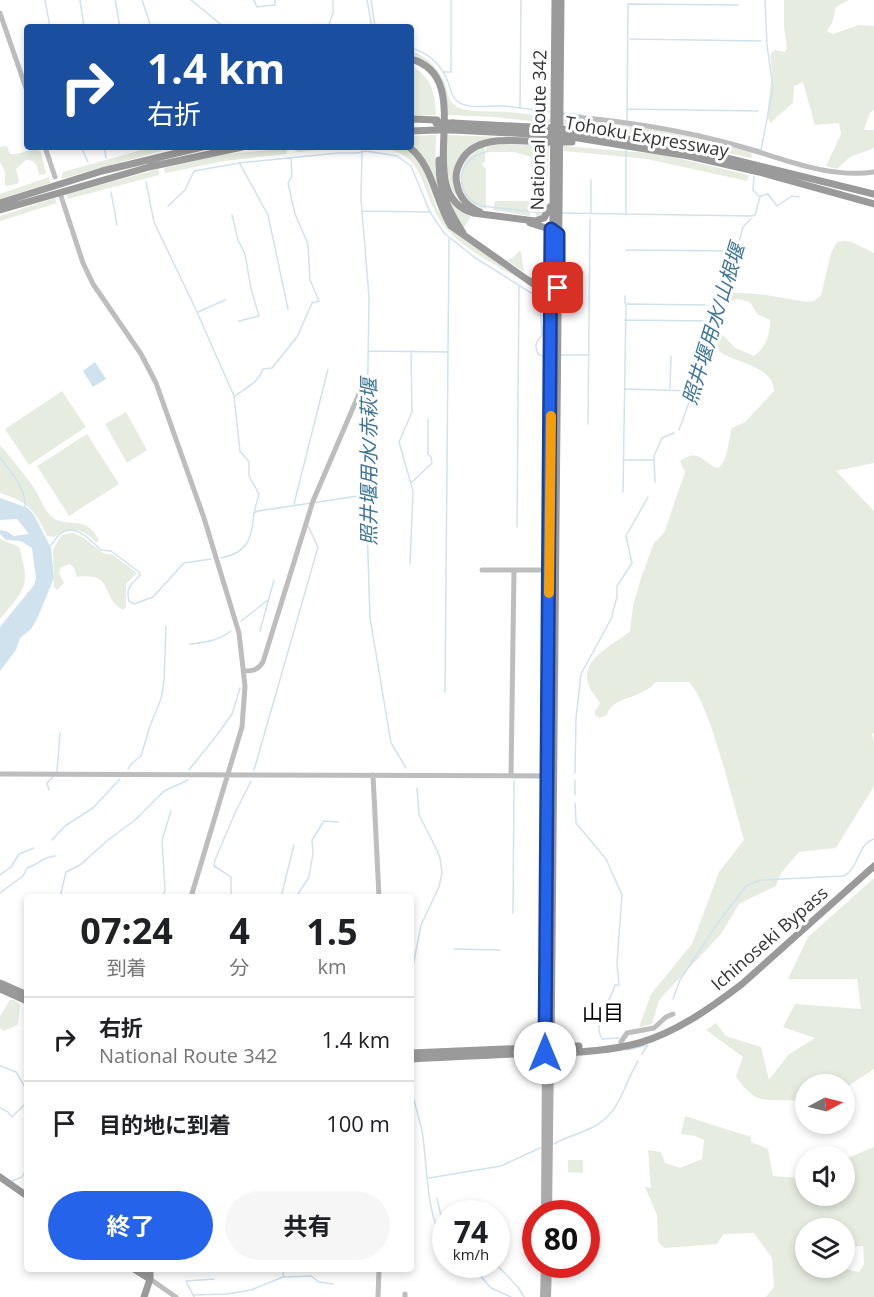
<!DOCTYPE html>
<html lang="ja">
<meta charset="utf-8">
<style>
body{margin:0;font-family:"Open Sans","Noto Sans JP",sans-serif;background:#f6f6f6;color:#202124;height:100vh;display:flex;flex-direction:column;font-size:22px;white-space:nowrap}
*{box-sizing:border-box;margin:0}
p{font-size:20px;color:#757577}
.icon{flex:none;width:33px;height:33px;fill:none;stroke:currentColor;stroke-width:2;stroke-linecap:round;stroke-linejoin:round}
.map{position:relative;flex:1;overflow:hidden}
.sheet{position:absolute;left:24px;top:894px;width:390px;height:378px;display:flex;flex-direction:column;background:#fff;border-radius:6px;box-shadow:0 3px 9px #0003}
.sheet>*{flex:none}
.hud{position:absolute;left:24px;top:24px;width:390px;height:126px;border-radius:6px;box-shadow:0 3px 9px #0003;background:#1a4fa0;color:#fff;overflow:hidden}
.needle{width:39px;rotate:83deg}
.fabs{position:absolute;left:795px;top:1074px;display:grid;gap:12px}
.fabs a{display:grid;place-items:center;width:60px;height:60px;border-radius:50%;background:#fff;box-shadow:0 3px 9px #0003;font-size:30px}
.speed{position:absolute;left:432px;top:1200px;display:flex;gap:12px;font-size:30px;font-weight:700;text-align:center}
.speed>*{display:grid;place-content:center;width:78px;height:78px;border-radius:50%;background:#fff;box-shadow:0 3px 9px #0003;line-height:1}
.speed small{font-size:15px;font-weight:400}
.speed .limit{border:9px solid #d22;background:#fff;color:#111}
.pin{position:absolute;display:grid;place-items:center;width:51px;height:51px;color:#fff;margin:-26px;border-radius:12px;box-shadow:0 3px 9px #0006}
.me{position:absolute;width:66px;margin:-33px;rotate:0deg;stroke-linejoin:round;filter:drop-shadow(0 0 4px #0008)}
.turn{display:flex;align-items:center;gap:21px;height:126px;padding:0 24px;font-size:27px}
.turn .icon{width:78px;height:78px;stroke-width:2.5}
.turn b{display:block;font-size:42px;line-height:51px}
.eta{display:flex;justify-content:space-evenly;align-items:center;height:102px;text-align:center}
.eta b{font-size:36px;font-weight:700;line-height:42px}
.action{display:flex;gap:12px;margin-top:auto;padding:12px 24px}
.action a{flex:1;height:69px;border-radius:36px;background:#2563eb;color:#fff;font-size:24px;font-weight:700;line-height:69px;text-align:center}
.action a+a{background:#f6f6f6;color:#202124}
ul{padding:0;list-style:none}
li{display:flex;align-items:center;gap:18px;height:84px;padding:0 24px;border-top:2px solid #e0e0e0}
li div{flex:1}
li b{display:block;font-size:22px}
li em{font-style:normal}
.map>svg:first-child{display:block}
.green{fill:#e6ecdf;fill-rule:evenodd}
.water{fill:#cfe2ee}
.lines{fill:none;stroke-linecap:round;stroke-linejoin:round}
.stream{stroke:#cfe2ee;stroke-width:1.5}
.secondary{stroke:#bdbdbd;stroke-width:5}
.primary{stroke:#ababab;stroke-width:6}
.highway{stroke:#9a9a9a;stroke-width:7}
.highway-bridge{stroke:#9a9a9a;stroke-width:7}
.route-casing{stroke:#184099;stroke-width:15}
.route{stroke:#2563eb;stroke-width:10}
.slow{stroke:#f59e0b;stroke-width:10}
.labels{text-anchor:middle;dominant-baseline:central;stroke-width:6;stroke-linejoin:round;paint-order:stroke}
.street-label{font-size:18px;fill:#333;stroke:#fff}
.water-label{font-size:20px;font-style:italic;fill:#3f7597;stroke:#fff}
.quarter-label{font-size:21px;fill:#000;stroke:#fff}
</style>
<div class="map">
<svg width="874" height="1297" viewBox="0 0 874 1297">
<rect width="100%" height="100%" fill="#fff"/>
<path class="green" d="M784,0H849L836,7L832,23L827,31L833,34L859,25L874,26V110L870,113L864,130H874V148L850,157L837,169L826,166L841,134L839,123L815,125L803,82L794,86L793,103L770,123L767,116L772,72L770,54L775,50L785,52L787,48L784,26Z
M411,51C427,56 441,70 446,87C449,96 448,101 457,107C468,113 495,111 508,112C521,113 534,115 546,116L550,119V123L495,117L448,115C446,90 440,61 411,55Z
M411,66C432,76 435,94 436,115L411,116Z
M564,118C627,122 690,136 751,152L752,158L637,134L563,125Z
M436,135L435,170L442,202L424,158L411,146V136Z
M447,135L529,138L478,143L456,168L466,206C443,188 446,161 447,135Z
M502,144L549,146L546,207L543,215L536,220V211L541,210L544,201L543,195L538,182L532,176L531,157L515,152H487L486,146Z
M7,146L10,154C20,156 31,146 41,152L46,174L39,175C37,166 37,160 26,160L16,169L19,181L17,184L5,186V172L0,162V147Z
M485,146V162L482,163L483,167L486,168V209C480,207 473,206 468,201C465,198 463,193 462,188C457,168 467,154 485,146Z
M563,146L660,154L749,175L747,181L647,159L564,151Z
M152,147H161V151L61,179L63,172Z
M294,147H350L298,152L294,150Z
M373,147H402L413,154L421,164L437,209L454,232L521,280C498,266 465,250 448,230C416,195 433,151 373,147Z
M288,148L286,154L224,161L166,173L164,171V168L220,155Z
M159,169V175L68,199L66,194Z
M49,177L50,183L0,199V194Z
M446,191L451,201L471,217L463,229L459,223Z
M55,198L57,203L0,221V216Z
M495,201H529L530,216L493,210Z
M845,241L852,242L874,253V463L836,471L874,511V733L872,734L874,742V786L836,848L799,852L781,873L776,886L739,904L721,934L659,1000L652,1024L639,1027L651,994L692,944L719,872L744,840C734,807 710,703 689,682H656C653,685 649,689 644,691C632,699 611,699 607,715L599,718L595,715V711L600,704C598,698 592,694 590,688C576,659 614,646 630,631L633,606L641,578L654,543L664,533L685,472L680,461C700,447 702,463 718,468C728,462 728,440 732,428L745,422L774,391C773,365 734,363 719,351L715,339L723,335L735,348L754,356C766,348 770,334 770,320L757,314L750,302L737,299L732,301L728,299L727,295L733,291L735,293C759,292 783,299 808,302L814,301L821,295L831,253L837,242Z
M519,251L521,252L524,272L506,260L513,258Z
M62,391L86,427L29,465L5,429Z
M126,412L147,450L127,463L105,424Z
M87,434L119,484L69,516L37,466Z
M0,445C11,458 22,471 32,485C39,494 43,509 52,517C67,529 87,513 99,541L96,542C83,528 69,526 54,537L47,536C36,511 27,501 0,493Z
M73,533L84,538L103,553L113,555L137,573L126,584V607L123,610C99,597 116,572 77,577L74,568L70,564L61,567L59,573L64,583L57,590L54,587L53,549L62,535Z
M0,539L19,547C31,587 25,589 0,619Z
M874,878V1069L845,1088L844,1084H806L805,1102C771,1096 758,1111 736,1076L743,1057L706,1030L716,1023L726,1036L761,1047L769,1080L788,1055L815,1038L783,1027L795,1004L861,1009L857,979H788L808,937Z
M10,1000H15L20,1005L18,1025L4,1031L0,1028V1016Z
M685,1116L751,1137V1142L768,1149L773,1176L799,1178L805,1175L806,1196H844L845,1159L874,1147V1297H766L774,1287L772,1258L754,1233L724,1234L717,1244L664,1248L658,1242L657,1215L645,1187L651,1188L648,1150L661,1152L665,1163L680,1168L702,1159L704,1140L695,1136L681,1134ZM806,1228H844L845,1247L863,1246L864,1264L859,1272L840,1268H806Z
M568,1160H583V1173L568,1172Z"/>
<path class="water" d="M95,362L106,379L93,387L83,371Z
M0,498L28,508L34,515L51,548L54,578L37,619L31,629L20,638L16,650L0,671V627L34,585L36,578L32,548L21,541L6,540L0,534V530L6,531L14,536L29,534L17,519L0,520Z"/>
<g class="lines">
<path class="stream" d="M45,0L50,27
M80,0L84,27
M115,0L120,27
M142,0L151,27
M191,0L224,27
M254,0L257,7L275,5V0
M367,0L372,27
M371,0L375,27
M328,27L333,13V0
M630,39L761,41
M411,48C429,53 441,64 448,82C451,89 451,97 458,102C470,110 491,105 505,106C521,108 536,110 552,112
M443,72H451V0
M520,107L521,0
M627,109L758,111
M563,113L582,115
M627,121L628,4L738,5
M696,133L761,150L773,88L767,45L765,0
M627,136V126
M81,147L88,162
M104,147L106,158
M140,147V149
M362,151L361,199L369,297L366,495L370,618L391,743L406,768
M488,151C480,154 472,156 467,163C455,179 464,201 482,206L542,213
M240,164L268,215L288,309
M146,182L154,222L197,312L234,396L240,451L249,462V476L259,494L254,513
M111,192L117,225
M761,196L768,194L777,206L792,196L799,197
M168,206L185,190L194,171L239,163L338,153H358L366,151L397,156L411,166L430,212L444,233L474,257L536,296L540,304L542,335C535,343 534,346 539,355L548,357
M362,211L429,212
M591,212V180
M562,213L752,216L755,215L760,197L753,190L754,176
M626,214V147
M232,215L238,240L245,254L251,289L259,316L239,321
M626,250L736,251
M625,296V303
M198,312L225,300
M625,320L710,321
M368,351L448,352
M561,355H589
M670,388L671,356
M625,389L693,391
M235,396C246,388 258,383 263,369L272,368L297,337L312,303L319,301L310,280L308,244L295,214L288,183L292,176L291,158
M588,424L590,219
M679,430L711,342L743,227L751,219
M0,458C10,470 27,490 25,507
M625,460H653
M655,482L654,456L662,438L674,433
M411,483L432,463L431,457L428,454V419
M623,492L626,304L705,305
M294,504L328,369
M517,527L519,286
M50,546C53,543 56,538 59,535C73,521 91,540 101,550L111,551L139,572L140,575C132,585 125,586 129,601L134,604L153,597L184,563L211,559
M221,558C248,553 252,538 254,513L258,511L365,495
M410,564L413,491L399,442L412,412L411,351
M241,621L268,600
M260,631L274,580
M190,644C206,642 218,641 231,631
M445,692L449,239
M128,769L132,763L141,756L150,726L161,699L164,682L166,626
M189,770L217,735L232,714L240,688
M254,770L318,547L308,526
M57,771L60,733
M575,773L576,718L581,674L611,619L617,597V586L632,563L626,536L648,497
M49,790L47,783L53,777
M575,795V780
M575,803L576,823L606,859L622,895L617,963L619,985H615C611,1003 591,1019 602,1039L619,1038
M52,840L65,826L93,808L120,779
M0,875L11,867L19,854L34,848
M0,893L23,876L27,868C37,865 45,856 55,856
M60,897L66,872L80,865L108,840L135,820L164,791L188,780
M162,897L165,891L162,840L171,811
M231,897V877L214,866L215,860L235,813L251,781
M281,897L294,845
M296,897L309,877L313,853L312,840L324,821L338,822
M513,913L514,781
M454,949L500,950
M411,976L421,925L439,887L442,873L440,858L437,850L419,815L417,788
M673,999L680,980L715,927L746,886L760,880L843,876C860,869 856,845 874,839
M627,1050L648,1045
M642,1054L647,1046
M0,1066L16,1072L27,1091
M411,1085C413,1101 419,1116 422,1131C427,1156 426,1226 446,1241
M0,1108L8,1112L12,1117L27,1102
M554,1144C565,1137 577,1135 589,1129C621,1115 622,1087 638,1061
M429,1178L501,1166L540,1148
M12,1181L22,1177L27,1168
M437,1198L442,1220L446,1224
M470,1264L491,1288L511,1297
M496,1264L518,1287L524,1297
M283,1277L284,1269
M194,1295L227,1294L251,1290L283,1277L311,1276L319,1282L333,1284
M194,1297L186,1281L214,1279"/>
<path class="secondary" d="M0,13L27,91
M560,116C617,120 676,129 731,144C778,156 825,179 874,172
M45,147L55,177
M61,196L83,263L93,284L141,354L156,383L204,518L239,633L245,686L242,727L191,897
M482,570H549
M244,671C253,671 258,670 263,662L313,501L365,380
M0,774L549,776
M373,775L379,897
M511,776L514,570
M621,1042L627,1033L654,1028L666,1017L673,1014
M150,1279L176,1297
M405,1294V1297
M378,1297L379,1269"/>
<path class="primary" d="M544,1214L545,1053
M549,1214L551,1053
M543,1297L544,1264
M548,1297L549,1264"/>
<path class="highway" d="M411,59C481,78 408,193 473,213L535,221L544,218L550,207
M411,119L437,120
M453,123L549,128
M453,130L549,135
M572,130L690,149L874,194
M411,131L436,130
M572,137L689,156L759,172L874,204
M409,147C433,165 435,201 451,226L539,288L546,295L549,302
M439,160C438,189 448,209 463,233
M0,203L102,171L202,147
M0,210L149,167L242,147
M480,212C468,207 459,197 457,184C455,177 457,168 461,161C477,132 521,142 548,142
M530,223L553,230
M530,281H544L552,275
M0,983L27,995
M0,989L27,1001
M411,1053L579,1046
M545,1053L555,0
M551,1053L561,0
M411,1059C455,1057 500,1054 544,1053C575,1053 609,1051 639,1043C677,1032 712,1007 742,984L874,866
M0,1177L27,1196
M134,1269L150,1279
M144,1297L150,1279V1269"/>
<path class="highway-bridge" d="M436,123H453
M549,128L572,130
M436,130H453
M549,135L572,137
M548,142H572"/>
</g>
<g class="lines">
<defs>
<path id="route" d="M545,1053L551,229L558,234V288"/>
</defs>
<use href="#route" class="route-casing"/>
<use href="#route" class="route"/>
<path class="slow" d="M549,593L551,416"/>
</g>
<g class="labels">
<g class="street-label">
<text transform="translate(538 130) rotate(-89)">National Route 342</text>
<text transform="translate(647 136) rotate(10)">Tohoku Expressway</text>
<text transform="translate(769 938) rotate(-41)">Ichinoseki Bypass</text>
</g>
<g class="water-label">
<text transform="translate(713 324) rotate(-73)">照井堰用水/山根堰</text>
<text transform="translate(368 462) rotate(-90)">照井堰用水/赤萩堰</text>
</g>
<g class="quarter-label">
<text x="603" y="1012">山目</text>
</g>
</g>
</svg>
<div class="fabs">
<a><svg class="needle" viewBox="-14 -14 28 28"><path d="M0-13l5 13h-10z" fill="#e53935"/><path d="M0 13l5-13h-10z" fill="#757577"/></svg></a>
<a><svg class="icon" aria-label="sound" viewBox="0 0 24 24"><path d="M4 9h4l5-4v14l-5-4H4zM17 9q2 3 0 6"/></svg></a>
<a><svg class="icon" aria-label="layers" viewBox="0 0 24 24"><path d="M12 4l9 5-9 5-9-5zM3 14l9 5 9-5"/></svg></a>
</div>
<div class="speed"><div>74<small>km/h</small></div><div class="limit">80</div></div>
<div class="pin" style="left:558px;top:288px;background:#d93025"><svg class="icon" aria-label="arrive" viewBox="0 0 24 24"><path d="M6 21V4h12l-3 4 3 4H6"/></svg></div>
<svg class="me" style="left:545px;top:1053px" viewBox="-20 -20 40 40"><circle r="19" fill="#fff"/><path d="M0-13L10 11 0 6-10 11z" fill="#2563eb"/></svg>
<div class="hud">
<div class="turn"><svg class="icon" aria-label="right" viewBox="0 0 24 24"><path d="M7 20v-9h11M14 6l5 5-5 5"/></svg><div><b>1.4 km</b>右折</div></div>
</div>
<section class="sheet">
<div class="eta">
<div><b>07:24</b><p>到着</p></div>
<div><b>4</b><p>分</p></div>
<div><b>1.5</b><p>km</p></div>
</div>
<ul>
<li><svg class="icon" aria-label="right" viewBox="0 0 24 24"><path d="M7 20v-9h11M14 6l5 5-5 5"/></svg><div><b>右折</b><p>National Route 342</p></div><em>1.4 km</em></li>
<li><svg class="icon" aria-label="arrive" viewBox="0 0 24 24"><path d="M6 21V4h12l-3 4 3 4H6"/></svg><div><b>目的地に到着</b></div><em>100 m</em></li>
</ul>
<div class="action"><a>終了</a><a>共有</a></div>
</section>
</div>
